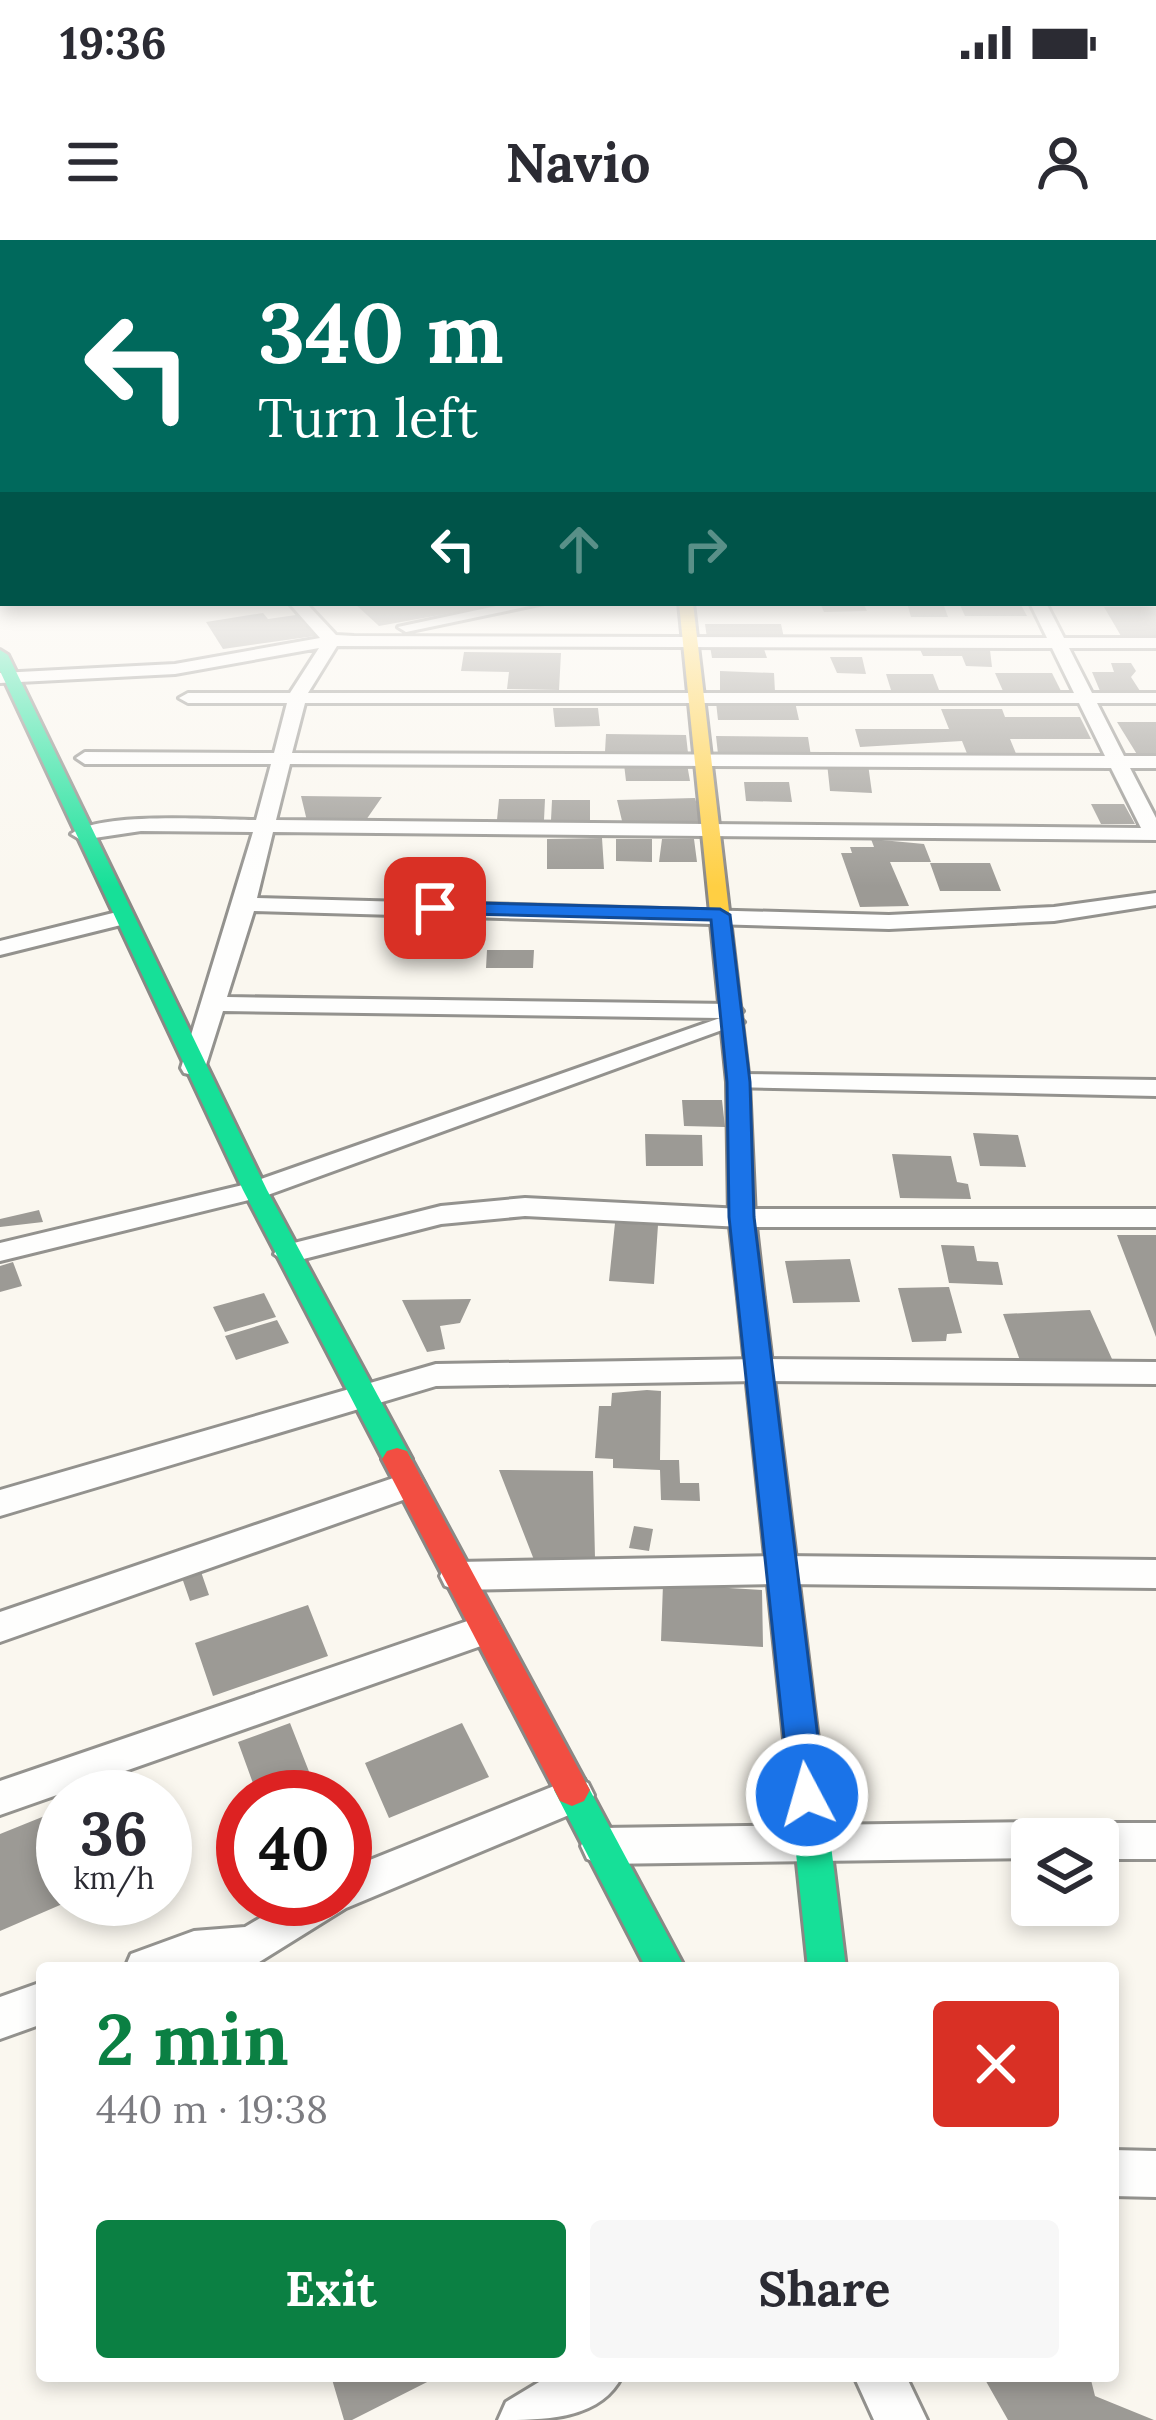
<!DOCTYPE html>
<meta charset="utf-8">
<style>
body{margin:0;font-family:Lora,serif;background:#f7f7f7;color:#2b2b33;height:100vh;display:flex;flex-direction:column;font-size:45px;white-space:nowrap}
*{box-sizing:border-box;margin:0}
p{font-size:39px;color:#7c7c81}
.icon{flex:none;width:66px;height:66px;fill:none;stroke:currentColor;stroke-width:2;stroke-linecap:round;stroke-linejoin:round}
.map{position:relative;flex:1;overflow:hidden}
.panel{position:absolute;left:36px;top:1722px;width:1083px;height:420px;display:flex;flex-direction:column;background:#fff;border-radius:12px;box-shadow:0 6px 18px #0003}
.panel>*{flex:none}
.banner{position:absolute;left:0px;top:0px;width:1158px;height:366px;box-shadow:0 6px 18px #0003;background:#00695c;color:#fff;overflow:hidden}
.fabs{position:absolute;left:1011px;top:1578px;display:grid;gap:24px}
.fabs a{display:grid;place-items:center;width:108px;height:108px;border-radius:12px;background:#fff;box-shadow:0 6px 18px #0003;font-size:60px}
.speed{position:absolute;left:36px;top:1530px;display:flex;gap:24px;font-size:60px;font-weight:700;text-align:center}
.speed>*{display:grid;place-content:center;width:156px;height:156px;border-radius:50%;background:#fff;box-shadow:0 6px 18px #0003;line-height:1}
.speed small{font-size:30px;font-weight:400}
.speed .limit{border:18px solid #d22;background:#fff;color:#111}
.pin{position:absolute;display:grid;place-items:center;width:102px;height:102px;color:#fff;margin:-51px;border-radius:24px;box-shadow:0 6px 18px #0006}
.me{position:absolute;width:132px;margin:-66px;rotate:354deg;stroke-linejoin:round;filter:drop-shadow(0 0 9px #0008)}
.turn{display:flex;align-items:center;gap:42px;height:252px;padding:0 60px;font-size:54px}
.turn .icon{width:156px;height:156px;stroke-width:2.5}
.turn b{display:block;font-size:84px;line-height:102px}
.lanes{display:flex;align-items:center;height:114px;padding:0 60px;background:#0003;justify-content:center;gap:60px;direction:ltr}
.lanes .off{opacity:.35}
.round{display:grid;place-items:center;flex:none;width:126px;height:126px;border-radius:12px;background:#f7f7f7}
.head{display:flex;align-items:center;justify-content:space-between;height:204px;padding:0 60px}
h1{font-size:72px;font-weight:800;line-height:90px;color:#0b8043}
.cta{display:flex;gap:24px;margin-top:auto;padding:24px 60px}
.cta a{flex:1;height:138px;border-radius:12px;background:#0b8043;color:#fff;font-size:48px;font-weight:800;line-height:138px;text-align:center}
.cta a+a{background:#f7f7f7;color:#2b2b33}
.status{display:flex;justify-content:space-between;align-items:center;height:84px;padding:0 60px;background:#fff;direction:ltr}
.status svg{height:33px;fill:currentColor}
header{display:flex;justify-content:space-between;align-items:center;height:156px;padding:0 60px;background:#fff;font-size:54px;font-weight:800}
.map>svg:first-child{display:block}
.building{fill:#9c9a95}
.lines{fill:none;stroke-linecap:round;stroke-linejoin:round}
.street-casing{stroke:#93928e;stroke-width:6}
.fast-casing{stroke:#8a8885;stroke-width:6}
.slow-casing{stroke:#8a8885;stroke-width:6}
.jam-casing{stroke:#8a8885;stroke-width:6}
.street{fill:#fefefd;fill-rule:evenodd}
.fast{fill:#16e098;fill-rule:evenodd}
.slow{fill:#ffcf43;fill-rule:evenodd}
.jam{fill:#f24e42;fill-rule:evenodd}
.route{fill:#1a73e8;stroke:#114b97;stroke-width:3}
</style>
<div class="status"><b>19:36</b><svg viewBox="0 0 49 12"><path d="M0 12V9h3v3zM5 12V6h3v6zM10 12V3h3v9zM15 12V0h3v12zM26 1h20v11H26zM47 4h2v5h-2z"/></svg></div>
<header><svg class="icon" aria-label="menu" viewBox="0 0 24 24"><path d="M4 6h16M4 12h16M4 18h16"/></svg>Navio<svg class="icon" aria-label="person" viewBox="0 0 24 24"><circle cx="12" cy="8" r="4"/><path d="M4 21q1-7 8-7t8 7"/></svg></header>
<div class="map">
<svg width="1156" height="2180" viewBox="0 0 1156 2180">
<rect width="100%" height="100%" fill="#faf7ef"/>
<path class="building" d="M354,363H495V365L379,386Z
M820,363H863L867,371L824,372Z
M907,363H943L948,377H911Z
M959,363H1020L1027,376H965Z
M1104,367H1156V396H1121Z
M263,373L268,379L296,375L315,396L223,409L206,382Z
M705,384H781L784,398H707Z
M918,405L981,407L990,410L992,427L966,426L962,416H923Z
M710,406H763L767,418H712Z
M464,412L561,413L559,450L507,449L509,432L461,431Z
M830,417H862L866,434L837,433Z
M1111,423H1131L1136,431L1131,437L1140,451H1100L1092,432H1114Z
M720,431L774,433L775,452L720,451Z
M995,433H1052L1061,451H1003Z
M886,434H933L939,450H891Z
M716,462H795L799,480H718Z
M553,468H598L600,486L555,487Z
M941,469H1002L1005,477H1080L1091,499H1010L1017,516H968L962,501L860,507L855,489H949Z
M1117,482H1156V516H1138Z
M606,494L686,495L688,513L605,512Z
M716,496L808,497L811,516L718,514Z
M827,523L868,524L872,553L830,551Z
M624,524H687L690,541H626Z
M744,542H789L792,562L746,561Z
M301,556L382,557L366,580L307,581Z
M695,558L702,583L623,585L617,560Z
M499,559H545L544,580H497Z
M552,560H590V580H551Z
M1091,564H1124L1135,584H1101Z
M602,598L604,629H547V599Z
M616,599H652V622L616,621Z
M662,599H694L697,622H659Z
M871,599L924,604L931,622H890L909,666L860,667L841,613H852L850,607H874Z
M930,623H990L1001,651H940Z
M487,710H534L533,728H486Z
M682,860H722L725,887L684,886Z
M973,893L1018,895L1026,927L980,926Z
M645,894L702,895L703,926H646Z
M892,914L951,916L957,942L968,944L971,959L900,958Z
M39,970L43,982L0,987V979Z
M615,983L658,985L654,1044L609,1041Z
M1117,995H1156V1097Z
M941,1005L974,1006L977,1021L998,1022L1003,1045L949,1043Z
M850,1019L860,1062L793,1063L785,1021Z
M13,1022L22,1046L0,1052V1026Z
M949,1047L962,1093L947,1094L946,1101L912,1102L898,1048Z
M264,1053L276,1077L225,1092L213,1067Z
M471,1059L460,1083L440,1086L445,1109L427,1112L402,1060Z
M1090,1070L1112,1119L1021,1123L1003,1074Z
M277,1080L289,1103L236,1120L225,1096Z
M647,1150L661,1151L660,1220H679L680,1243H699L700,1261L661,1260L660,1230L613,1228V1219L595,1218L599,1166H611L612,1153Z
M499,1230L593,1231L595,1318L536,1325Z
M634,1286L653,1289L649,1311L629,1308Z
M199,1326L209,1355L190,1361L180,1332Z
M663,1344L762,1350L763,1407L661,1401Z
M308,1365L328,1416L213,1456L195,1403Z
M290,1483L319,1557H258L238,1502Z
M462,1483L489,1537L389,1578L365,1523Z
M57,1571L63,1659H74L0,1691V1594Z
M331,2136H439L352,2180H344Z
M983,2136H1090L1095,2156L1154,2180H1008Z"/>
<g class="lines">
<defs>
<path id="street" d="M1155,351H1156V361H1155Z
M289,363H306L336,395L354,396L1047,398L1030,363H1046L1064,398H1156V408H1069L1092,453H1156V463H1097L1124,516H1156V528H1130L1156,578V600L273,592L257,658L889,675L1054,667L1156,653V665L1054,681L889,689L254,671L227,757L731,764L739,766L743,771L738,776L744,782L265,956L0,1021V1003L247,944L720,778L223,771L205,828L193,835L184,833L181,828L253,592L141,591L81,600L71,594C102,571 214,580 256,580L271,524H85L76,518L85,512L274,513L287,463H188L179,458L188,453H290L319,408L175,434L0,443V433L175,424L320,398ZM337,406L1052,408L1074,453H308ZM305,463H1079L1105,516L292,513ZM290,524L1111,528L1141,588L276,580Z
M510,363H544L406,392L398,387Z
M121,671L132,678L129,683L0,715V701Z
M738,834L1156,840V856L729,847V837Z
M525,958L742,969H1156V987H742L525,976L441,984L288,1023L274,1014L278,1007L441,966Z
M759,1119L1156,1122V1144L759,1141L436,1146L0,1276V1250L436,1124Z
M408,1233L420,1236L425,1245L420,1254L0,1402V1372Z
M782,1316L1156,1320V1348L782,1344L457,1350L445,1346L440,1336L445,1326L457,1322Z
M485,1375L498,1380L503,1390L498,1400L0,1575V1541Z
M574,1538L588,1543L594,1555L588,1567L346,1668L251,1727L125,1728L131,1714L194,1691L245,1687L292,1659H345V1630Z
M1032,1582L1046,1587L1052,1599H1032V1618L601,1624L587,1619L581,1606L587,1593L601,1588Z
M1098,1583H1156V1619H1098V1599H1079L1084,1588Z
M42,1742V1784L0,1799V1757Z
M1113,1910L1156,1911V1957L1113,1956Z
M549,2136H622C601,2180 544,2180 498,2180L506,2162Z
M854,2136H906L927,2180H874Z"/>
<path id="fast" d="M0,410L8,415L267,950L412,1219L407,1227H387L243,950L0,431Z
M751,1049L764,1058L846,1728H808L738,1058Z
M572,1534L584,1539L685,1728H646L554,1550L560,1539Z"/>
<path id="slow" d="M679,363H693L749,842L755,978L764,1058L751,1067L738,1058L729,978L727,842Z"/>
<path id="jam" d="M397,1208L407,1211L584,1539L590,1550L584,1561L572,1566L560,1561L382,1219L387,1211Z"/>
</defs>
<use href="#street" class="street-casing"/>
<use href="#fast" class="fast-casing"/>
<use href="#slow" class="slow-casing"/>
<use href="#jam" class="jam-casing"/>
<use href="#street" class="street"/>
<use href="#fast" class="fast"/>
<use href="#slow" class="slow"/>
<use href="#jam" class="jam"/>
</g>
<linearGradient id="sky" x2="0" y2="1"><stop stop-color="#99c9ee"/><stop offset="0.53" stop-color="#fdfbf8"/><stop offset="1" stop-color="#fdfbf8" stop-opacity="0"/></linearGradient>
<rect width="1156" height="647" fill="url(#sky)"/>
<path class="route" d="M435,662L720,669L730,675L750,842L754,977L825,1555L820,1566L807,1571L795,1566L790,1555L729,977L727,842L711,680L428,673V664Z"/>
</svg>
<div class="fabs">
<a><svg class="icon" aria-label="layers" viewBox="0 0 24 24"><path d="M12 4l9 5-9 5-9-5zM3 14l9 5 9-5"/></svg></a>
</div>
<div class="speed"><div>36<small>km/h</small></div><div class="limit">40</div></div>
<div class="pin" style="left:435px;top:668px;background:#d93025"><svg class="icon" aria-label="arrive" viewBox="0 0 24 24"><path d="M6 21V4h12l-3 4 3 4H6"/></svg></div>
<svg class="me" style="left:807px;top:1555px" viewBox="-20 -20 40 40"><circle r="17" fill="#1a73e8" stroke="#fff" stroke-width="3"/><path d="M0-11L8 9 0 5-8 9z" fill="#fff"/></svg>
<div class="banner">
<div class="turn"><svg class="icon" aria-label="left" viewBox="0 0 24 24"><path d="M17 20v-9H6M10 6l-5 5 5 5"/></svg><div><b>340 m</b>Turn left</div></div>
<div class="lanes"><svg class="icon" aria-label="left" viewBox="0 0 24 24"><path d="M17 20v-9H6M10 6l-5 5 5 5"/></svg><svg class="icon off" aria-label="ahead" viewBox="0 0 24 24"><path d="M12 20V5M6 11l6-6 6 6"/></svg><svg class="icon off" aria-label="right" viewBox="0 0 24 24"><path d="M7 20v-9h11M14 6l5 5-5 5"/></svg></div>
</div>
<section class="panel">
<div class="head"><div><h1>2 min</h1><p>440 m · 19:38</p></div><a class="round" style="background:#d93025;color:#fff"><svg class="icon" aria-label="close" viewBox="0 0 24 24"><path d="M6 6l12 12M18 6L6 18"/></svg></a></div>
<div class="cta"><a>Exit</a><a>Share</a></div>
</section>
</div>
